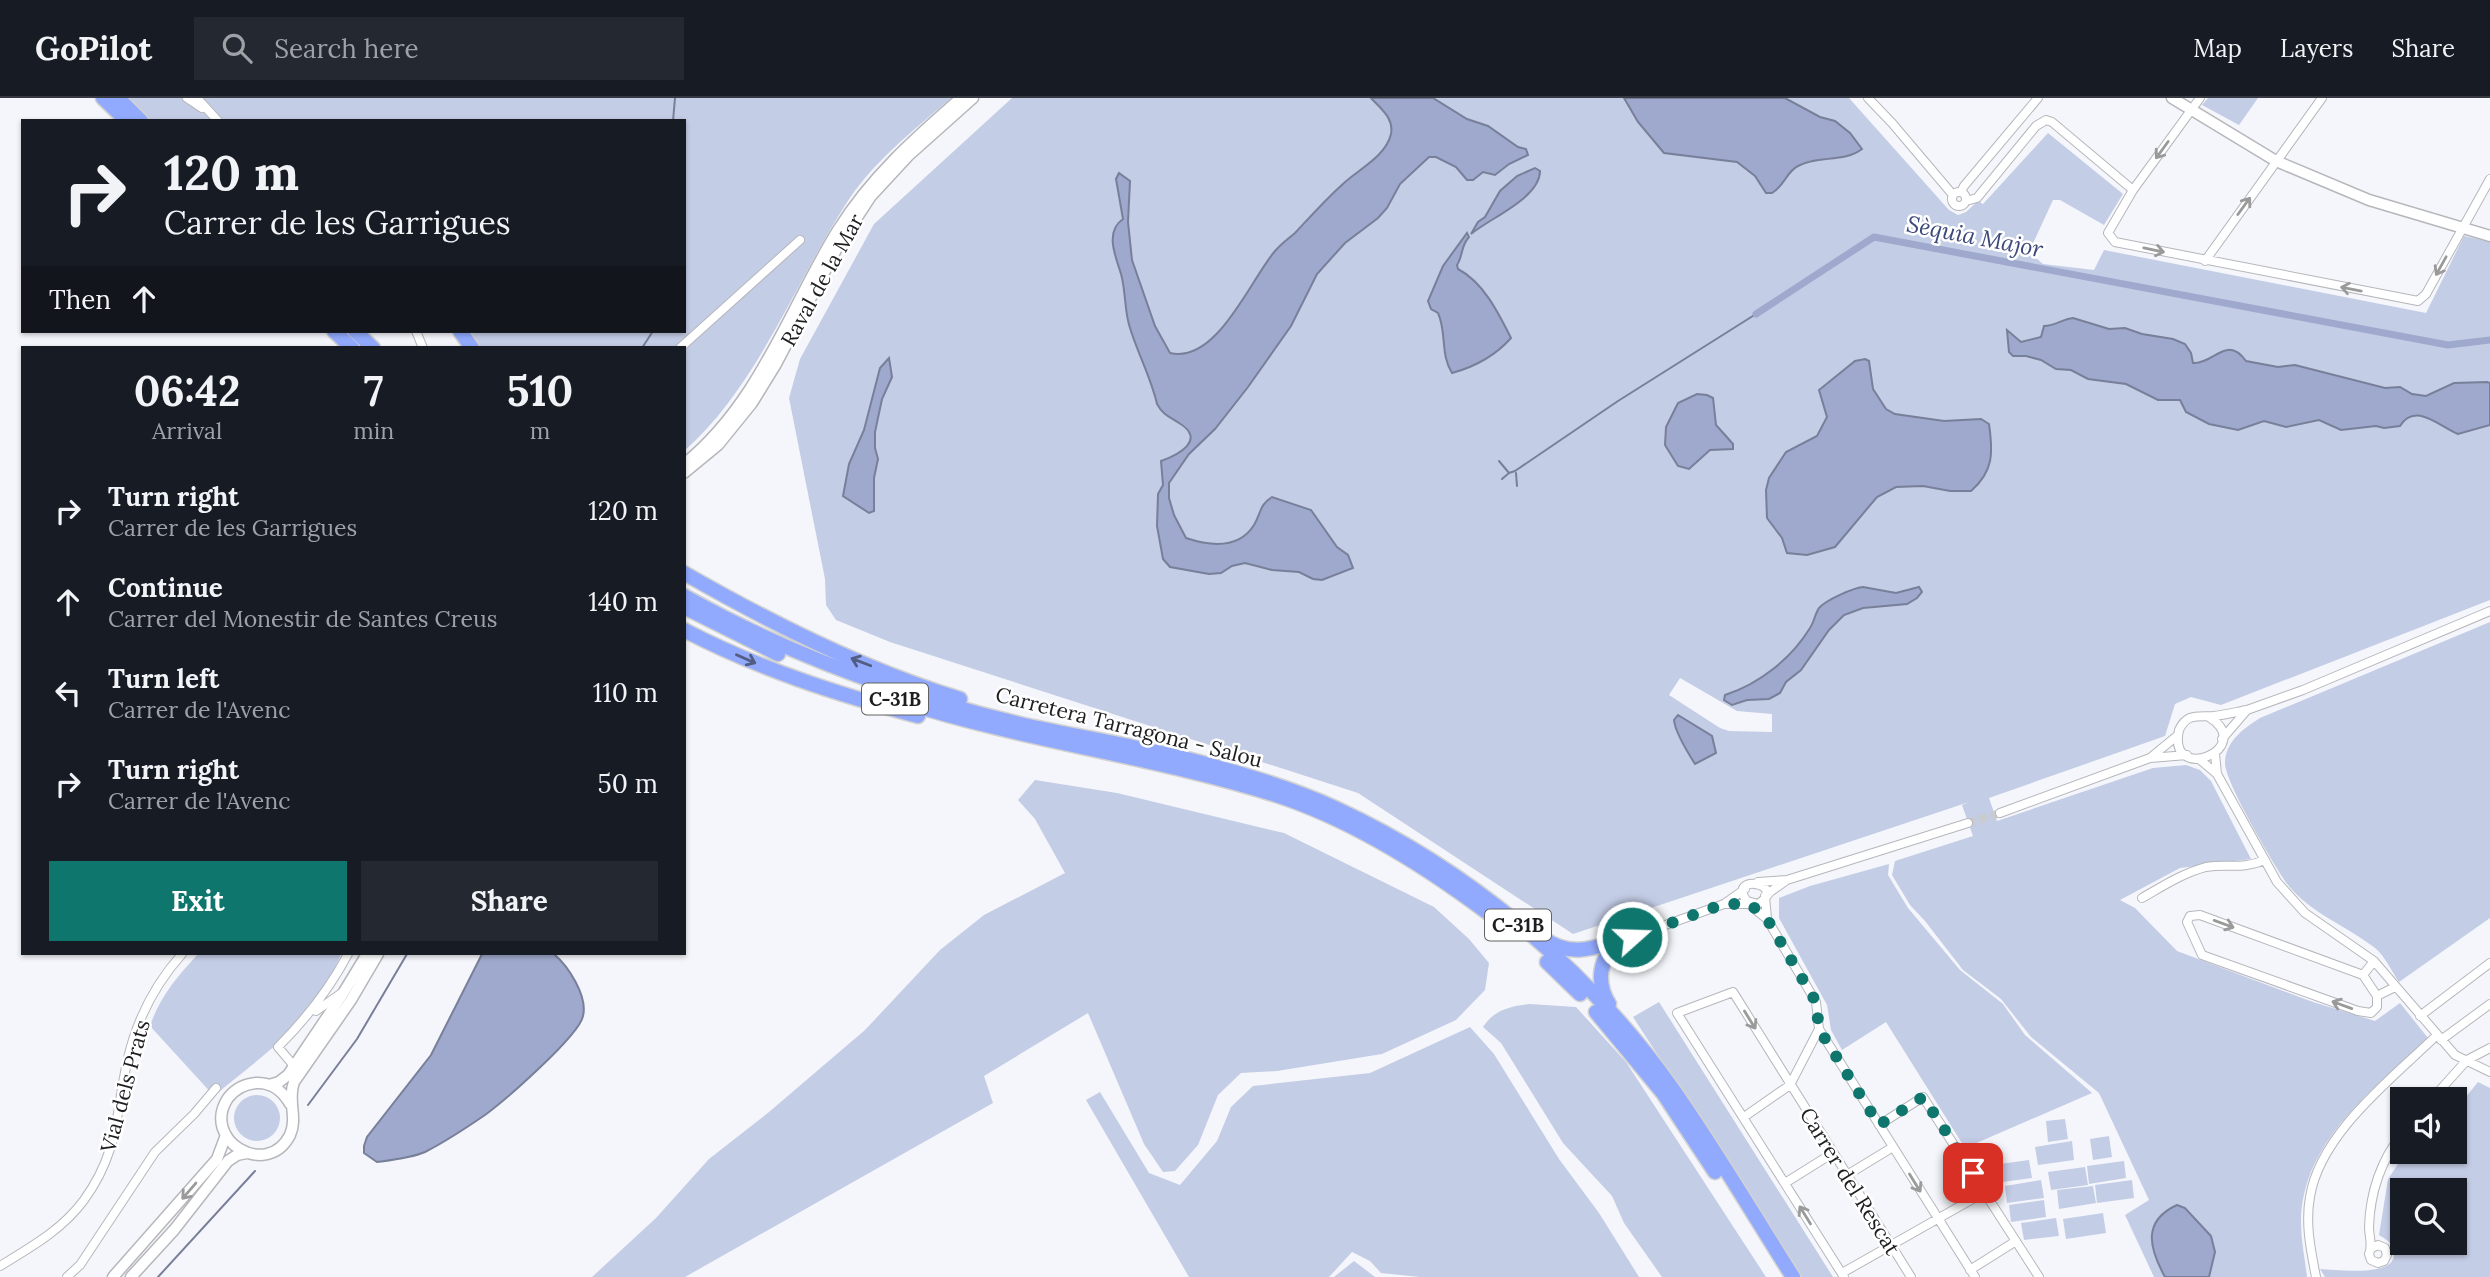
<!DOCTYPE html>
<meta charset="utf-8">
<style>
body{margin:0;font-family:Lora,serif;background:#242831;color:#f1f3f6;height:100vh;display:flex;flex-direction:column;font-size:26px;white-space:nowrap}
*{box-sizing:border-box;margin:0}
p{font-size:23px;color:#9ea1a6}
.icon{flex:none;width:38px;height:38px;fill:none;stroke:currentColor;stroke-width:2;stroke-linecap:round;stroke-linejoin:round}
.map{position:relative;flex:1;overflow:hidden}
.details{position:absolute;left:21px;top:248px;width:665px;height:609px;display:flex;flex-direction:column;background:#171b24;border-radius:0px;box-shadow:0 2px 5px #0004}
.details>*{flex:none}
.banner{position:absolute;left:21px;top:21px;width:665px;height:214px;border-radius:0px;box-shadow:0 2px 5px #0004;background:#171b24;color:#f1f3f6;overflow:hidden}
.tools{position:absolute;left:2390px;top:989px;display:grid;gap:14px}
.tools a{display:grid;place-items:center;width:77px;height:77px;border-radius:0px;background:#171b24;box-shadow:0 2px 5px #0004;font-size:35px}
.pin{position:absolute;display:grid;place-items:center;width:60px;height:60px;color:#fff;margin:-30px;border-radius:14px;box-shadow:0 4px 10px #0006}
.me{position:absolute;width:77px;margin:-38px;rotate:70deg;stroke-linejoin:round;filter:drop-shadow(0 0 5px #0008)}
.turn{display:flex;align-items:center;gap:24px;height:147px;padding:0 28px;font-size:32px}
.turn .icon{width:91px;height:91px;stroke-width:2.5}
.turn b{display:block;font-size:49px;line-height:60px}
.then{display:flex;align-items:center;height:66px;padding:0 28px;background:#0003;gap:14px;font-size:26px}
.eta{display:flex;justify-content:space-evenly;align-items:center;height:119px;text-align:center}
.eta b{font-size:42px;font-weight:700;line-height:49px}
.button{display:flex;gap:14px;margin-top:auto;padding:14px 28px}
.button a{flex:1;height:80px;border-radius:0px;background:#0f766e;color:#fff;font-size:28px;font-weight:700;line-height:80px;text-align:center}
.button a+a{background:#242831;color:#f1f3f6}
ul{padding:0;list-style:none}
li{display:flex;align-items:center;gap:21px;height:91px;padding:0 28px}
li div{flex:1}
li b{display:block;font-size:26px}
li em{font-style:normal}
header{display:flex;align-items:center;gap:42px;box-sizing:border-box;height:98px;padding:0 35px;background:#171b24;border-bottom:2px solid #363941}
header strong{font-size:33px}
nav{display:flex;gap:38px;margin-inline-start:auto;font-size:24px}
.search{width:490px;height:63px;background:#242831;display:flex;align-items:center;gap:18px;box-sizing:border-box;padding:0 24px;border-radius:0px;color:#9ea1a6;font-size:26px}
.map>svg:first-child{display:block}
.green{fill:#c4cde6;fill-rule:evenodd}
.water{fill:#9ea9cd;stroke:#787f99;stroke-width:2}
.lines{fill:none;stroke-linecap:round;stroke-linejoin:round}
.stream{stroke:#787f99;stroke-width:2}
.canal{stroke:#9ea9cd;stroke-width:7}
.street-tunnel{stroke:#cacbcf;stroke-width:8;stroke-dasharray:8 4;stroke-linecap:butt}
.street-casing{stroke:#b5b7bb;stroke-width:10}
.secondary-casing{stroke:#b5b7bb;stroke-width:13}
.highway-casing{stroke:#d2d2d2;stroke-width:17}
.street{stroke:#fff;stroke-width:8}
.secondary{stroke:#fff;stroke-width:10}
.highway{stroke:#92aafd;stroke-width:14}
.oneway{stroke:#9a9a9b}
.oneway2{stroke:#525d83}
.route{stroke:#0f766e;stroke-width:12;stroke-dasharray:0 21.6}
.labels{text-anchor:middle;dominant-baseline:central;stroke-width:5;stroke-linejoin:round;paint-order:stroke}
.shield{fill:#fff;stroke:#626263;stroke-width:2}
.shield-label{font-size:19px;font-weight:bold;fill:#1e1e20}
.street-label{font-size:21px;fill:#1e1e20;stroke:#fff}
.water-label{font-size:23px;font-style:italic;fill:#3c497a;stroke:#fff}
</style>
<header>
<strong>GoPilot</strong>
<div class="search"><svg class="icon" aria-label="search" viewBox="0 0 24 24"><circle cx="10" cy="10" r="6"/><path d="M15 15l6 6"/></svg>Search here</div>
<nav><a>Map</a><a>Layers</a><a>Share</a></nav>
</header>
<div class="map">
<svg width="2490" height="1179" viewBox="0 0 2490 1179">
<rect width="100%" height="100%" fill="#f5f6fb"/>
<path class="green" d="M126,0H951C913,33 871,65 844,109C793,189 756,290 684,353V250H479L467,233H684V23H148Z
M1012,0H1849L1949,112L1958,117L1966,114L1978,103L1983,106L2048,35L2123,96L2104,127L2060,102H2053L2029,154L2043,166L2094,172L2104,152L2426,215L2464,138L2490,144V502L2221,607L2191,599L2175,606L2165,638L1989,700L1997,723L2153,670L2186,667L2200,672L2211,683L2251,761L2180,770L2120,802L2135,810L2177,853L2313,904L2375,923L2400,905L2428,940C2374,991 2301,1044 2301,1125C2301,1143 2305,1161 2307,1179H2154L2125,1117L2149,1102L2099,995L2031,939L2001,901L1963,872L1925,823L1910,807L1892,777L1895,763L1973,738L1962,707L1969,704L1573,836L1358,695L890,544L836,522L826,507L825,481L789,300L800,261L874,126ZM1680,580L1737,613L1772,616V634L1729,633L1720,630L1669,597Z
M2208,0H2258L2239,27L2202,7Z
M2490,524V820L2399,884C2392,874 2385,858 2375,850C2347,828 2310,815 2288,787C2276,771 2223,681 2225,664C2226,643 2244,630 2260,620Z
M1035,682L1117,695L1284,735L1434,809L1469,841L1489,865L1485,892L1456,922L1382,956L1277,973L1241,975L1218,997L1198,1047L1175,1073L1163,1074L1144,1046L1088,915L984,978L993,1005L685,1179H592L656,1120L709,1061L769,1014L865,932L940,852L984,817L1065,775L1035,721L1018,702Z
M1889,766L1888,777L1908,810L1960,872L2003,906L2025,937L2092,995L1965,1050L1886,924L1842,952L1831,932L1827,907L1779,820V800L1810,788Z
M198,856H341C334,873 326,890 315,905C289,941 248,969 214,998L150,928C160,898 178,878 198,856Z
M1659,904L1833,1179H1802L1633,919Z
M1530,906L1576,909L1626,964L1766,1179H1662L1624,1125L1612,1098L1563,1045L1501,945L1483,929C1494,912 1510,908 1530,906Z
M1470,929L1494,956L1559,1061L1599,1115L1639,1179H1420L1381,1175L1370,1163L1352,1154L1329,1179H1189L1086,1002L1100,994L1149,1075L1180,1087L1217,1043L1231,1009L1253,988L1370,975Z
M2478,984L2490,990V1179H2325L2320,1171C2338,1172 2393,1179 2394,1157C2395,1146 2387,1142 2379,1137L2388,1081L2406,1054H2455V1009L2457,1010ZM2403,1092H2455V1144H2403Z
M234 1020a23 23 0 1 1 46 0a23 23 0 1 1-46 0Z
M2065,1021L2068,1041L2048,1044L2046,1023Z
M2109,1038L2112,1059L2093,1062L2090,1041Z
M2072,1043L2074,1062L2038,1067L2035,1049Z
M2029,1062L2032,1080L1995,1085L1993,1067Z
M2124,1063L2126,1080L2089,1086L2087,1068Z
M2085,1069L2088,1087L2051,1092L2048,1074Z
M2041,1082L2044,1100L2007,1105L2005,1088Z
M2132,1082L2134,1100L2097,1105L2095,1087Z
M2093,1088L2096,1105L2059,1111L2057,1092Z
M2044,1102L2046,1119L2011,1124L2009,1107Z
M2103,1115L2106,1135L2066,1141L2063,1121Z
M2056,1120L2059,1138L2024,1142L2021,1125Z
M1354,1163L1375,1179H1334Z"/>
<path class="water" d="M1371,0H1433L1467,21L1488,28L1518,49L1526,51L1528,57L1509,66L1495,77L1483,74L1473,82H1467L1456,69L1436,59H1429L1400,86L1387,110L1378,120L1345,145L1317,176L1291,228L1248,289L1215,331L1189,356L1169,385V400L1174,417L1186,440C1210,448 1239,451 1254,427C1261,416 1259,407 1272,399L1311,412L1337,449L1348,457L1353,470L1322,482L1313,481L1299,474L1272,472L1245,465L1232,468L1221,475L1209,476L1170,469L1163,461L1157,428L1158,396L1163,387L1161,363C1178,357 1207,342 1179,325C1170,319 1163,317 1157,306C1151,280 1138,256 1130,230C1124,212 1126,193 1121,176C1116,159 1104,134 1123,121L1116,81L1119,75L1130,83L1128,124L1132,162L1155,228L1170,255C1217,266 1250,182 1275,153C1281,146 1288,141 1295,135C1311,118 1326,101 1344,85C1359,71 1386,58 1391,36C1394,20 1381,11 1371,0Z
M1624,0H1785L1820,19L1835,23L1850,35L1862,51C1844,65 1818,57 1798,68C1786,74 1786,86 1772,95H1766L1755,78L1737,64L1664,55L1638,24Z
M1535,70L1540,73C1540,100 1490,120 1471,136L1478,124L1485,119L1500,93L1517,78Z
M1467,135L1469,139C1461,147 1463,158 1457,167L1458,171C1483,184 1498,214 1511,240C1496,257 1474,269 1452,275C1440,256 1447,235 1438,215L1431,211L1428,203L1443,168Z
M2073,220L2109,231L2125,230L2142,236L2173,241L2185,246L2191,255L2193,265C2214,266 2227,236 2246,263L2278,269L2295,267L2385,290L2400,289L2412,296L2426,298L2454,285L2487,284L2490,285V327L2458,336C2440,329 2415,303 2400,328L2384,330L2376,328L2341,332L2319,322L2286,329L2264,323L2238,332L2209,326L2186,314L2180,302H2158L2126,286L2088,281L2071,272L2056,271L2041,262L2026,258H2013L2009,254L2007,232L2021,244L2041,239L2044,228C2056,228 2062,221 2073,220Z
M889,260L892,279L882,301L875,334V350L878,361L874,380V413L869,415L843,398L849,366L864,332L880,270Z
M1865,261L1869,263L1873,291L1886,311L1895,316L1944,323L1981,321L1989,326C1993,354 1994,373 1971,393H1950L1923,388L1896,389L1877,399L1835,449L1807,457L1787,455L1782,440L1767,420L1766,392L1769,380L1786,354L1817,338L1827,319L1819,292L1855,263Z
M1697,296L1707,297L1713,300L1716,327L1733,346V351L1710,352L1689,371L1678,368L1665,347L1666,329L1678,305Z
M1863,489L1896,495L1919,489L1922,494L1917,500L1907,506L1863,510L1844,517L1829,532L1801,572L1786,584L1780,595L1769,601L1747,602L1732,607L1724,602L1725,597C1759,586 1791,561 1810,530C1814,524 1815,516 1819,510C1826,502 1853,490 1863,489Z
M1678,617L1712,638L1716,655L1695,666C1688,655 1675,634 1674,622Z
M482,856H554C568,868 588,898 583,918C579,938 504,1003 485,1017C466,1030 445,1044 425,1054C411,1060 392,1062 377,1064L364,1055V1048L367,1039L431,957Z
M2177,1107L2185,1110L2211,1138L2215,1154L2209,1179H2165C2149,1150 2142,1123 2177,1107Z"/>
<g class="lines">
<path class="stream" d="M673,23L675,0
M642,250L653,233
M1499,363L1509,375L1515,373L1618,303L1756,216
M1516,375L1517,388
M1502,381L1509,375
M308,1007L357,941L407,856
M158,1179L255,1073"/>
<path class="canal" d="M1756,216L1874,139L2448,247L2490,242"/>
<path class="street-tunnel" d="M1968,725L2000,715"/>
<defs>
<path id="street" d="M187,0L202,10
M197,0L218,23
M1868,0L1892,25L1953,97
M2200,0L2133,92L2108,135L2115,144L2418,203L2426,196L2490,81
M1952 101a7 7 0 1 1 14 0a7 7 0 1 1-14 0Z
M1961,94L1964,88L2038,0
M1966,103L1977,100L2036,28L2046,22L2052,24L2133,92
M2205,163L2322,0
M416,233L423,250
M680,250L800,142
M2247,612L2303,592L2490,513
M2209,619C2258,650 2167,688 2179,632C2187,615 2197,619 2213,618C2224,617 2236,614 2247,612L2222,641
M2178,637L2150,660L2187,657
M2199,661L2217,676L2215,656
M2217,676L2277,784L2305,815L2374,863L2455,957L2490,974
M2000,715L2150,660
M1787,782L1968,725
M1758,784L1787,782L1770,794L1766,799
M1745,791L1724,806H1751
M2142,800C2163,788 2183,775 2206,769C2228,765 2241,772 2265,762
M1747,803L1758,806C1789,786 1728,775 1746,802C1751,809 1760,815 1767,821L1765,798
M1632,839L1724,806
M2363,877L2200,817L2190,818L2187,824L2202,857L2358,913L2371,915L2377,909V898L2363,877L2374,863
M2377,898L2395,889
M316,913L343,894
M2420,918L2490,865
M1819,931L1975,1179
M2441,942L2490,906
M294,968L278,949C307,920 329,892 348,856
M2432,1001L2467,962L2490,950
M1744,1019L1790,987L1819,931L1816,904L1767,821
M1879,1027L1923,999L2039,1179
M1847,1077L1893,1049
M1785,1085L1833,1055
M2372,1150L2378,1147L2385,1150L2387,1157L2384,1163L2378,1165L2371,1162L2369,1156C2373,1147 2369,1139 2369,1129C2370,1095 2381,1061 2403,1035
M0,1168C31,1149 62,1132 84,1102C120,1052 115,1016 128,960C137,922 156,885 182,856
M1970,1172L2016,1143
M1842,1175L1985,1094
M67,1179L80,1167L155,1054L194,1016L216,990
M1844,1179L1677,915L1733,894L1911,1179
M2316,1179C2311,1153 2305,1126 2310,1099C2320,1035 2393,980 2437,937"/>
<path id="secondary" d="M2172,0L2276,63L2369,102L2490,138
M684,366C760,305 789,211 838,132C871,79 915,40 961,0
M684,375L718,347L752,305L776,266L837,150L871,98L908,58L973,0
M269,987L279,984L288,977L342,897L367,856
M290,1006C283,993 271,984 256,985C245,986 235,991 228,1000C200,1042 267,1082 290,1037C298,1019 287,1003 294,984L351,902L378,856
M113,1179L217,1061L226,1037
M131,1179L174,1132L228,1063L237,1057L247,1055"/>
<path id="highway" d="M103,0L127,23
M118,0L141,23
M334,233L352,250
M355,233L373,250
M460,233L472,250
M684,475C771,525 864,572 960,601
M684,498C789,557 903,598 1020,626C1082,640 1145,649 1206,666C1250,678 1294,691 1335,710C1468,771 1587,871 1672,990C1715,1051 1753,1116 1793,1179
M684,509L778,556
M684,532C759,571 837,596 918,618
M901,603C1024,643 1153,658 1276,697C1353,722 1424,767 1488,815
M1544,841C1575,862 1599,847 1632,839
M1547,864L1580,896
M1609,906C1596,885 1598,858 1621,844
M1596,914L1663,995L1715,1074"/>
</defs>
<use href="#street" class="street-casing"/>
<use href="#secondary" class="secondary-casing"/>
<use href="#highway" class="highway-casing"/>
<use href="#street" class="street"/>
<use href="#secondary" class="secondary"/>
<use href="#highway" class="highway"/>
</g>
<defs><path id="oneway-shaft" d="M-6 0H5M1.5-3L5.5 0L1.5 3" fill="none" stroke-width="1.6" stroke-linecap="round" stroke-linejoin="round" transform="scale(1.75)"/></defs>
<g class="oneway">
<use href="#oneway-shaft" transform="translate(2162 52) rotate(126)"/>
<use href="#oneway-shaft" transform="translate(2244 108) rotate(-54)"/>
<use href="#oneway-shaft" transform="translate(2154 152) rotate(12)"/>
<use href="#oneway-shaft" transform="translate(2441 168) rotate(119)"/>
<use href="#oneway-shaft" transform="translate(2351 191) rotate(-169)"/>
<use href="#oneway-shaft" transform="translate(2224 826) rotate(20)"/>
<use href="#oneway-shaft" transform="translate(2342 907) rotate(-160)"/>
<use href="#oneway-shaft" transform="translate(1750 922) rotate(58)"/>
<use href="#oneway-shaft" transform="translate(1915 1085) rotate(58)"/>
<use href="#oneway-shaft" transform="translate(189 1093) rotate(131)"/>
<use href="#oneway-shaft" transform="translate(1805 1117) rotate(-122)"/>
</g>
<g class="oneway2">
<use href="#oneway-shaft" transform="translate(746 561) rotate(24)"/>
<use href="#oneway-shaft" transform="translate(861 564) rotate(-159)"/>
</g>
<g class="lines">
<path class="route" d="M1632,839L1724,806H1750L1767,821L1816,904L1819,931L1879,1027L1923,999L1973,1075"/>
</g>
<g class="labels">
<g class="shield">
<rect x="862" y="585.5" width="66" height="31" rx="5"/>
<rect x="1485" y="811.5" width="66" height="31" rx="5"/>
</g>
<g class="shield-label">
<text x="895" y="601">C-31B</text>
<text x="1518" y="827">C-31B</text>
</g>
<g class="street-label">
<text transform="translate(822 182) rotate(-61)">Raval de la Mar</text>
<text transform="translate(1129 629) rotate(14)">Carretera Tarragona - Salou</text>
<text transform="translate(125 988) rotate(-75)">Vial dels Prats</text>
<text transform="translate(1850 1083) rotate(58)">Carrer del Rescat</text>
</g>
<g class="water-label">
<text transform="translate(1975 138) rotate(11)">Sèquia Major</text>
</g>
</g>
</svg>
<div class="tools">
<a><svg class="icon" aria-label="sound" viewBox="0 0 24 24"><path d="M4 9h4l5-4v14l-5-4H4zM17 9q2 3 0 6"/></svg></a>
<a><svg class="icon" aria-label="search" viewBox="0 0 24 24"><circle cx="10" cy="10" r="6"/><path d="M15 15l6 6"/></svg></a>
</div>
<div class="pin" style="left:1973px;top:1075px;background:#d93025"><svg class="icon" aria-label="arrive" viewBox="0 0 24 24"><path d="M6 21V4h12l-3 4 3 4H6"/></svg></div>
<svg class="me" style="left:1632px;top:839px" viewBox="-20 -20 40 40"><circle r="17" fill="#0f766e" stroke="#fff" stroke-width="3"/><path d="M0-11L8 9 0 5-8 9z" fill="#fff"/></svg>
<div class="banner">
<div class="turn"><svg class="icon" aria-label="right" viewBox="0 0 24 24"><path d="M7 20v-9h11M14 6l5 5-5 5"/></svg><div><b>120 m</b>Carrer de les Garrigues</div></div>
<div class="then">Then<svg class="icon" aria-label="ahead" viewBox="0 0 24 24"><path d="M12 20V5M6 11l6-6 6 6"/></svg></div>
</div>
<section class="details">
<div class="eta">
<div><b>06:42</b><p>Arrival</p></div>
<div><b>7</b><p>min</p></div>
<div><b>510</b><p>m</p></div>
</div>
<ul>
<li><svg class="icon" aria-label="right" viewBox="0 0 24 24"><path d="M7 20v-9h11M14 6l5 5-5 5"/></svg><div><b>Turn right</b><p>Carrer de les Garrigues</p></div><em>120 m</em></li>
<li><svg class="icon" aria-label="ahead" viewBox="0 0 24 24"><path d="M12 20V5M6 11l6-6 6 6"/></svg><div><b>Continue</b><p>Carrer del Monestir de Santes Creus</p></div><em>140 m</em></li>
<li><svg class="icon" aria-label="left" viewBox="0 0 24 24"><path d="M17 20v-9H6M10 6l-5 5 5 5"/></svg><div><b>Turn left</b><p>Carrer de l'Avenc</p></div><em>110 m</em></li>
<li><svg class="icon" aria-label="right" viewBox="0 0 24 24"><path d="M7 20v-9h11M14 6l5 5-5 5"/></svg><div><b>Turn right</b><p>Carrer de l'Avenc</p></div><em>50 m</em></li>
</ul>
<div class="button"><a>Exit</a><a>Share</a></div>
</section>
</div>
